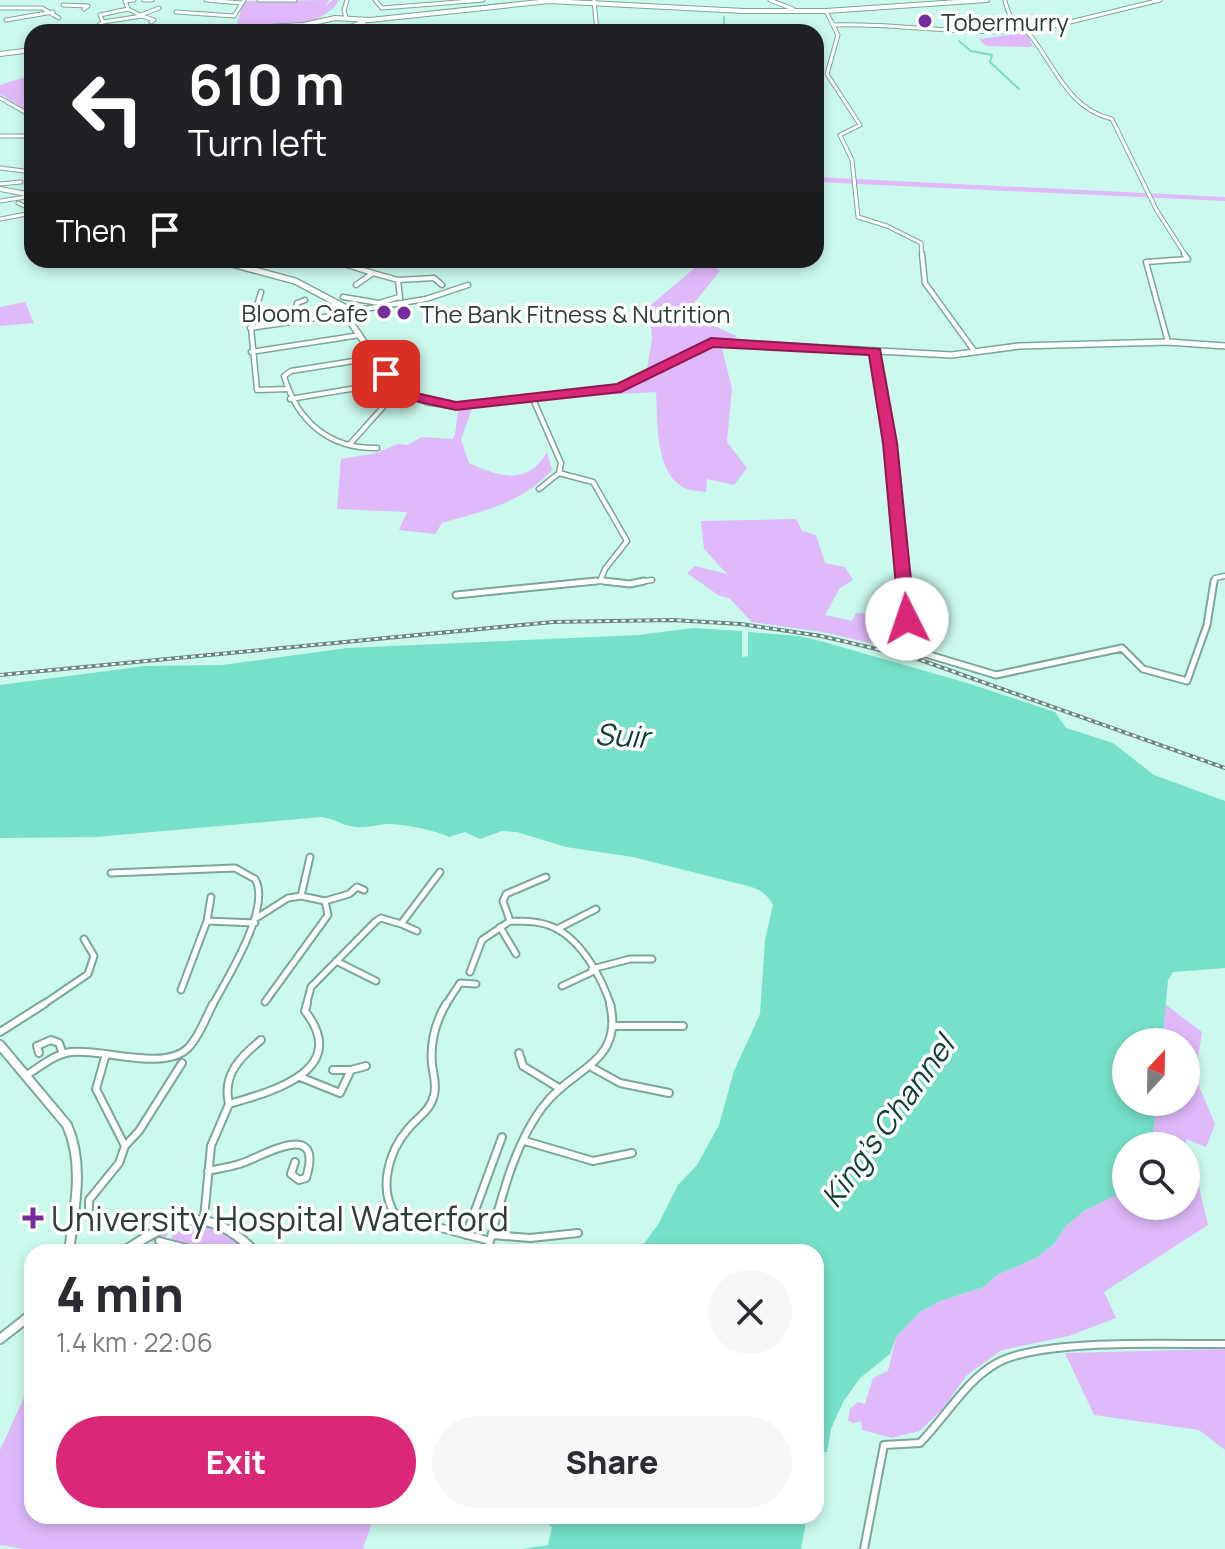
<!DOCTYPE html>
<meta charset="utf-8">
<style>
body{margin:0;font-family:Manrope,sans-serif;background:#f7f7f7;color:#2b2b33;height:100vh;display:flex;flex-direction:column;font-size:30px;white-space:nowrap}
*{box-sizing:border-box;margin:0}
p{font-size:26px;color:#7c7c81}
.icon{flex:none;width:44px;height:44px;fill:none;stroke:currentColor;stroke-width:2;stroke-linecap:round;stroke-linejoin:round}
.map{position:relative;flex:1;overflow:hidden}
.sheet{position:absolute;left:24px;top:1244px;width:800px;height:280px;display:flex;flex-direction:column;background:#fff;border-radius:24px;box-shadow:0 4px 12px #0003}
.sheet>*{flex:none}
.guide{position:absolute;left:24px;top:24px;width:800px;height:244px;border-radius:24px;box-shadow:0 4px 12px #0003;background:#202124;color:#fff;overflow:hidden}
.needle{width:52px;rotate:22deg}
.tools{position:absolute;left:1112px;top:1028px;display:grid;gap:16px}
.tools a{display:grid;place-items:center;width:88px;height:88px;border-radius:50%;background:#fff;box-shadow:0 4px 12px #0003;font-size:40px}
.pin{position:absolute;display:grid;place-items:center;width:68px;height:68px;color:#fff;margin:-34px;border-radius:16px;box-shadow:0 4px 12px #0006}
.me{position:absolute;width:88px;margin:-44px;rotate:356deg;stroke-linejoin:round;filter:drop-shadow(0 0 6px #0008)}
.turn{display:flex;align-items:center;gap:28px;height:168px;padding:0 32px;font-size:36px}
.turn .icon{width:104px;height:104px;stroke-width:2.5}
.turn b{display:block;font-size:56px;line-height:68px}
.then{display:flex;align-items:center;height:76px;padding:0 32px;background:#0003;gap:16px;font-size:30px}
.round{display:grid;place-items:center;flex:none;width:84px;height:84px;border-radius:42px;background:#f7f7f7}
.summary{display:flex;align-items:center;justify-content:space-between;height:136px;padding:0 32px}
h1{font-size:48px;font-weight:800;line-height:60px}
.button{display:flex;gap:16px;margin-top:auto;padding:16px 32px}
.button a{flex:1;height:92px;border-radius:48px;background:#db2777;color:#fff;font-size:32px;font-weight:800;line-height:92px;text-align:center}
.button a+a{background:#f7f7f7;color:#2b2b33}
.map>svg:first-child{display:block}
.green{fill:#dfb9fa}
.water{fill:#76e0c8}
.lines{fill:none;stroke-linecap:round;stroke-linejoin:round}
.stream{stroke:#76e0c8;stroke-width:2}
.minor-far3-casing{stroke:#7ba79b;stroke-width:5}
.minor-far2-casing{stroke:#7ba79b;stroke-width:7}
.minor-far1-casing{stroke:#7ba79b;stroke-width:9}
.minor-casing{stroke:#7ba79b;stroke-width:10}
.tertiary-far2-casing{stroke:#7ba79b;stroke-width:6}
.tertiary-far1-casing{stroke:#7ba79b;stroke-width:8}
.tertiary-casing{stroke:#7ba79b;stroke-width:12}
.secondary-casing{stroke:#7ba79b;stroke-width:6}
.minor-far3{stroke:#fff;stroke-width:3}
.minor-far2{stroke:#fff;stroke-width:4}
.minor-far1{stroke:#fff;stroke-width:5}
.minor{stroke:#fff;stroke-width:6}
.tertiary-far2{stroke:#fff;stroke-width:4}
.tertiary-far1{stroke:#fff;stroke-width:5}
.tertiary{stroke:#fff;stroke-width:8}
.secondary{stroke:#fff;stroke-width:4}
.rail-casing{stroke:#6a877f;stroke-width:4}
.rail{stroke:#fff;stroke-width:2;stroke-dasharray:4;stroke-linecap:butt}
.route{fill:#db2777;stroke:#8e194d;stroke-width:2}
.poi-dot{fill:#762c9f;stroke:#fff;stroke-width:3}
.labels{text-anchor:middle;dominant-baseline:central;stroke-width:7;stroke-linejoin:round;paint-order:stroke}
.far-poi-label{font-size:24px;fill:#2c3f3a;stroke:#fff;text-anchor:start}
.water-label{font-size:30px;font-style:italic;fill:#0f4036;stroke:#fff}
.near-poi-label{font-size:34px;fill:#2c3f3a;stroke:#fff;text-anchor:start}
</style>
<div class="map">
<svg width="1225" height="1549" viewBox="0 0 1225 1549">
<rect width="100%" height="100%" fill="#cbf9ed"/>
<path class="green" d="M329,0L325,7L332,0H339C321,32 269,25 236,26L243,4L247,1Z
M1026,33L1033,46L1030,47L986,46L979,39Z
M32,75V113L0,94V85Z
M816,177L1225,197V201L816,182Z
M698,265H712L720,271L685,314L737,336L722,349L732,389L727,442L747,468L734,485L707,479L706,492C701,491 693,491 687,489C654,475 658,421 656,392L587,396L630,380L647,369L652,339L650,306Z
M25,302L34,323L0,326V307Z
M472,408L461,440L469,463C499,477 528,486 547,452L552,470C522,503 483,511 442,523L435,534L399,530L407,512L337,509L341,459L376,453L398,444L407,445L422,437L453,439C458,428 455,420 459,409Z
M796,519L802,531L816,535L825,563L845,567L853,580L840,588L825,615L852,621L856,613L882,614L883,598L896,597L899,585L913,584L920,632L911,653L823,632L752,622L729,598L718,595L687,573L695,566L727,574L704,549L701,521Z
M1165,1004L1202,1032L1195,1077L1215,1124L1206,1147L1186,1139V1146H1148L1152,1140L1157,1102H1186V1042H1162Z
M1186,1160L1193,1163L1208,1225L1104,1292L1116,1318L1069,1336L1002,1350L967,1375L941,1411L919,1431L892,1438L862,1430L861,1421L854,1423L848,1421L850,1409L858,1402L865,1404L873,1378L888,1371L896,1337L920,1312L940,1301L984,1287L997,1275L1036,1258L1054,1244L1066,1226L1084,1211L1126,1190V1206H1186Z
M197,1222L226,1230L248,1252H216L171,1240L173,1235L168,1233L165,1239L159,1237L156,1243L147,1240L174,1226Z
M1225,1349V1450L1199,1430L1094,1415L1065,1353Z
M32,1380V1516H374L363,1549H24L0,1545V1450Z"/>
<path class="water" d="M693,628L742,631V657L748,656V632L799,636L824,642L967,683L1055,712L1066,728L1113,743L1154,775L1225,801V968L1173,972L1168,980L1162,1042H1126V1102H1157L1152,1140L1148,1146H1126V1190L1084,1211L1066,1226L1054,1244L1036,1258L997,1275L984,1287L940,1301L920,1312L896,1337L890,1354L860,1378L843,1402L831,1429L827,1452H820L824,1461L817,1471L816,1479V1252H638L659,1223L678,1185L697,1165L719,1125L734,1071L760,1014L765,940L773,905C766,892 757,888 744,885L633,857L566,847L517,832L502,831L480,839L465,832L449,837C435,830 403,824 387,824C376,825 367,828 356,827C343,826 334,818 320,817L96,837L0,838V685L145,666L222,665L347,648L639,635Z
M526,1516H807L801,1549H523L548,1545L552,1527L542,1519Z"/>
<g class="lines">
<path class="stream" d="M724,17V25L732,32
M959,41L971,51L992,55L990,62L1019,89"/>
<defs>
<path id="minor-far3" d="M125,0L128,9
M144,0H152
M206,0L241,3
M259,0H295
M375,0L382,8L483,0
M770,0L793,9
M125,1L134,0
M594,1L597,32
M1005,1C1012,28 1019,20 1030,35C1055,66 1068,109 1112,119L1156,209L1186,256
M63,5L88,6L84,9
M0,8H42L59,18
M128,9L142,16L103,22L100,15Z
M826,11L838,35L827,74L860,125L840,135L852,160L858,217L887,226L921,243L922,256
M176,12L234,16L244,0
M141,15L159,8
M142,16L154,20L151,22
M346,18L344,10L347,0
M6,20L53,12
M833,25C896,23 960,35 1023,31
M99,32L98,26L103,22
M1029,32L1160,0
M0,98L32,116
M0,136H32
M0,168L32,172
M0,184L21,182
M0,201L26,197
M18,203L29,208V213
M0,219L32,213"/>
<path id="minor-far2" d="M922,254L925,283L975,352
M331,260L373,273
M398,280L400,298
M356,285L373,273L398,280L434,278L442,285
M261,292L251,327L257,390L287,389
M343,297L379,303L399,297
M352,311L426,299L468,285
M294,322L297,303L305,300
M250,328L331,316
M1168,342L1146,262L1188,259L1184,254
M251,352L360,335
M876,352L890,443L903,583
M360,360L291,371L284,376C297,421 329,449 377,448
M290,399L369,386
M533,399L561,463L559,473L539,489
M350,444L384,406
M559,473L593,482L627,541L605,569L600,581L624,583
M575,583L600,581
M633,583L652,580
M1214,583L1215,578L1225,576"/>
<path id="minor-far1" d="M604,581L630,584L644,581
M903,581L908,642L916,651L996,675L1122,648L1143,669L1187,681L1207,625L1214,581
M456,595L596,581
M111,873L235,868L255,879C272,907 227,979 212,1006
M325,901L349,894L357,887L364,890
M258,917L288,898L301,896L310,857
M207,921L255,923
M510,921C525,921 541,921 555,928C582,941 602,978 611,1006
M401,924L417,931
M500,927L516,954
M557,929L596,909
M336,961L376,981
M592,969L630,959H652
M470,972L482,940L510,921L503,901L506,894L546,877
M562,986L594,971
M181,990L207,921L211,897
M265,1002L328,915L325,901L301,896
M41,1006L88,974L94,956L84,939
M306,1006L311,987L376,921L381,918L401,924L440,872
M445,1006L460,983L476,984"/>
<path id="minor" d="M446,1004C435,1023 430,1042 432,1064C433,1074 437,1084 434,1095C431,1110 417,1118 408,1129C388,1152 378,1190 396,1216L490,1241
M614,1026H683
M0,1032L44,1004
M39,1053L37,1046L51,1040L59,1043L63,1054
M519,1053L523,1066L559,1088
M106,1054L96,1089L125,1146
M593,1068L620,1083L669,1093
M333,1070H351
M27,1075C41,1066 55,1054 71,1052C102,1048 164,1072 188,1048C199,1037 206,1017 213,1004
M300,1077L340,1093L351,1070L366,1066
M229,1104C222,1075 240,1057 261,1040
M525,1141L593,1161L632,1153
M208,1171C220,1168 233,1167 245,1162C268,1153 324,1120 306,1178L299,1180L291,1174L295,1162
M89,1208V1200L119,1163L125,1146L139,1131L182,1063
M204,1218L211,1146L229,1104C274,1091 351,1070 305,1011L307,1004
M466,1235L502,1137
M492,1235L530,1238L578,1233
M159,1241L202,1252
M487,1252C500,1204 513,1144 545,1104C573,1068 624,1062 610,1004
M864,1549L884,1445L920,1443C945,1418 966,1380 997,1363C1042,1338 1170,1345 1225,1344"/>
<path id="tertiary-far2" d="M0,189L32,195"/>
<path id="tertiary-far1" d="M217,260L295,281L352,311L351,323
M334,304L335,315L351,323L386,374L401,389L427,402L456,406L621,388L711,342L952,355L1019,346L1168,342L1225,346"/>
<path id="tertiary" d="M0,1045L67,1125C85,1165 74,1210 69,1252
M123,1252C175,1217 207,1203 255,1252
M0,1339L32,1314"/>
<path id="secondary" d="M315,26L339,31L364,22
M172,32L304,25L335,18L370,20L549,1L744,11H826L987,0
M0,54L32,50"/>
</defs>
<use href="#minor-far3" class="minor-far3-casing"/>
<use href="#minor-far2" class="minor-far2-casing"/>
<use href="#minor-far1" class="minor-far1-casing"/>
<use href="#minor" class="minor-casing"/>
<use href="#tertiary-far2" class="tertiary-far2-casing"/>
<use href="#tertiary-far1" class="tertiary-far1-casing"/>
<use href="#tertiary" class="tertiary-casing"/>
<use href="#secondary" class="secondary-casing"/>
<use href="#minor-far3" class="minor-far3"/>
<use href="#minor-far2" class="minor-far2"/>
<use href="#minor-far1" class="minor-far1"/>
<use href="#minor" class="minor"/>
<use href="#tertiary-far2" class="tertiary-far2"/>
<use href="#tertiary-far1" class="tertiary-far1"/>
<use href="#tertiary" class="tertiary"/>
<use href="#secondary" class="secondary"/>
<defs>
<path id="rail" d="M0,675L553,622L672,620L741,624L821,636L915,658L1225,768"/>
</defs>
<use href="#rail" class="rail-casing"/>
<use href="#rail" class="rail"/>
</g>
<path class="route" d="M711,338L880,349L897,443L915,619L913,623H901L899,619L883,443L869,355L713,347L621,392L456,410L406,399L379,374L391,371L416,393L456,402L617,384Z"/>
<g class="poi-dot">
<circle cx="925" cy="21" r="8"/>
<circle cx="384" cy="312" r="8"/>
<circle cx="404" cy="313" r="8"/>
<path d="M29 1206h8v8h8v8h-8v8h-8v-8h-8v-8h8z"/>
</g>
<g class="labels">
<g class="far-poi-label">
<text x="941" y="21">Tobermurry</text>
<text x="368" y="312" text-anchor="end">Bloom Cafe</text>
<text x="420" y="313">The Bank Fitness &amp; Nutrition</text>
</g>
<g class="water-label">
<text transform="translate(622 735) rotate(4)">Suir</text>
<text transform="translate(887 1121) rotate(-54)">King's Channel</text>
</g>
<g class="near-poi-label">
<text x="51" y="1218">University Hospital Waterford</text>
</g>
</g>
</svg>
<div class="tools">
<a><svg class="needle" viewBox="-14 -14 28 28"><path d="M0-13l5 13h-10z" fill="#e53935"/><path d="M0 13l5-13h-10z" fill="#7c7c81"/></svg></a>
<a><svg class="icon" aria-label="search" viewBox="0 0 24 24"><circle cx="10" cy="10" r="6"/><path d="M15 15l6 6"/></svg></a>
</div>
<div class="pin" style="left:386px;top:374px;background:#d93025"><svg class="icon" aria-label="arrive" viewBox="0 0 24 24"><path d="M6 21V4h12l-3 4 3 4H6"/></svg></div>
<svg class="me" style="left:907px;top:619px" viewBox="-20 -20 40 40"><circle r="19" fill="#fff"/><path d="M0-13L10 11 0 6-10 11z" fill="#db2777"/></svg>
<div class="guide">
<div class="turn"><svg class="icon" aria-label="left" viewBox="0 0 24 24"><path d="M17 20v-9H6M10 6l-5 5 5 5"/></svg><div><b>610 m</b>Turn left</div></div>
<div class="then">Then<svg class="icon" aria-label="arrive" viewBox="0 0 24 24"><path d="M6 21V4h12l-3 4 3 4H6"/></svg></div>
</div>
<section class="sheet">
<div class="summary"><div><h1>4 min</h1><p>1.4 km · 22:06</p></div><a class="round"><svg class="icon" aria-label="close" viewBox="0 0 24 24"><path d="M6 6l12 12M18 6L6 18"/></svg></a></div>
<div class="button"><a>Exit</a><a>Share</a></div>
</section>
</div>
